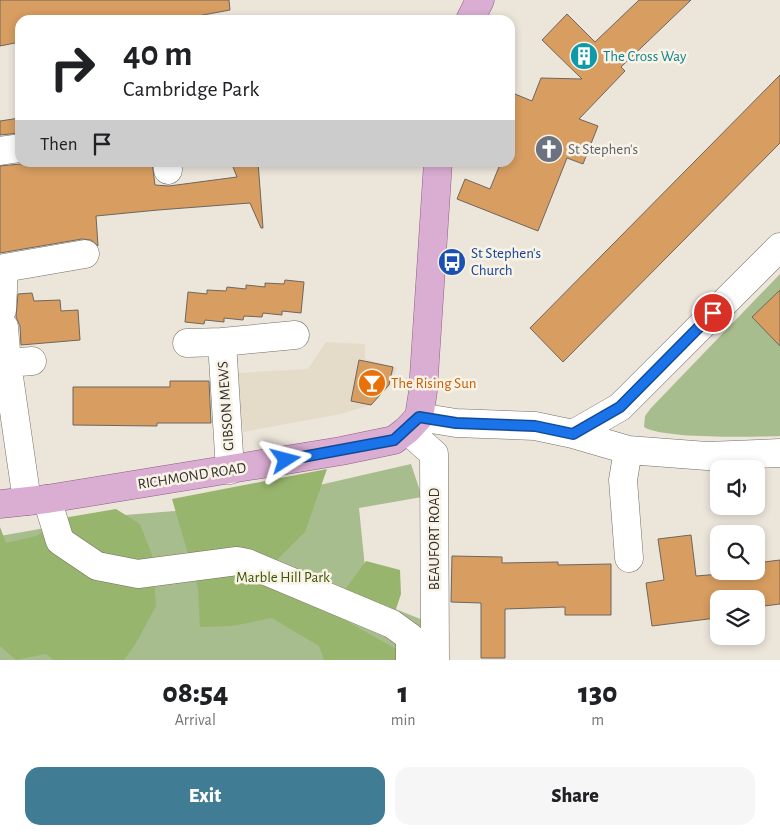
<!DOCTYPE html>
<style>
body{margin:0;font-family:"Alegreya Sans",sans-serif;background:#f6f6f6;color:#202124;height:100vh;display:flex;flex-direction:column;font-size:19px;white-space:nowrap}
*{box-sizing:border-box;margin:0}
p{font-size:16px;color:#757577}
.icon{flex:none;width:28px;height:28px;fill:none;stroke:currentColor;stroke-width:2;stroke-linecap:round;stroke-linejoin:round}
.map{position:relative;height:660px;overflow:hidden}
.drawer{display:flex;flex-direction:column;background:#fff;flex:1}
.drawer>*{flex:none}
.top-card{position:absolute;left:15px;top:15px;width:500px;height:152px;border-radius:15px;box-shadow:0 2px 8px #0003;background:#fff;color:#202124;overflow:hidden}
.buttons{position:absolute;left:710px;top:460px;display:grid;gap:10px}
.buttons a{display:grid;place-items:center;width:55px;height:55px;border-radius:10px;background:#fff;box-shadow:0 2px 8px #0003;font-size:25px}
.pin{position:absolute;display:grid;place-items:center;width:42px;height:42px;color:#fff;margin:-21px;border:2px solid #fff;border-radius:50%;box-shadow:0 1px 5px #0007}
.me{position:absolute;width:55px;margin:-28px;rotate:81deg;stroke-linejoin:round;filter:drop-shadow(0 0 4px #0008)}
.turn{display:flex;align-items:center;gap:18px;height:105px;padding:0 25px;font-size:22px}
.turn .icon{width:65px;height:65px;stroke-width:2.5}
.turn b{display:block;font-size:35px;line-height:42px}
.then{display:flex;align-items:center;height:48px;padding:0 25px;background:#0003;gap:10px;font-size:19px}
.eta{display:flex;justify-content:space-evenly;align-items:center;height:85px;text-align:center}
.eta b{font-size:30px;font-weight:800;line-height:35px}
.cta{display:flex;gap:10px;margin-top:auto;padding:10px 25px}
.cta a{flex:1;height:58px;border-radius:15px;background:#407c93;color:#fff;font-size:20px;font-weight:800;line-height:58px;text-align:center}
.cta a+a{background:#f6f6f6;color:#202124}
.map>svg:first-child{display:block}
.built{fill:#e5dbc9}
.green{fill:#a8bd8d}
.forest{fill:#97b56c}
.building{fill:#d79d61;stroke:#6e665e}
.lines{fill:none;stroke-linecap:round;stroke-linejoin:round}
.minor-casing{stroke:#746e65;stroke-width:29}
.major-casing{stroke:#8f5d85;stroke-width:29}
.minor{stroke:#fff;stroke-width:28}
.major{stroke:#daadd3;stroke-width:28}
.route-casing{stroke:#114b97;stroke-width:12}
.route{stroke:#1a73e8;stroke-width:9}
.labels{text-anchor:middle;dominant-baseline:central;stroke-width:5;stroke-linejoin:round;paint-order:stroke}
.culture-label{font-size:15px;fill:#0d838f;stroke:#f9f3e7;text-anchor:start}
.worship-label{font-size:15px;fill:#5b616d;stroke:#f9f3e7;text-anchor:start}
.transit-label{font-size:15px;fill:#164399;stroke:#f9f3e7;text-anchor:start}
.food-label{font-size:15px;fill:#c56008;stroke:#f9f3e7;text-anchor:start}
.street-label{font-size:15px;fill:#312f2b;stroke:#f9f3e7}
.park-label{font-size:15px;fill:#3a5300;stroke:#f9f3e7}
</style>
<div class="map">
<svg width="780" height="660" viewBox="0 0 780 660">
<rect width="100%" height="100%" fill="#ece5da"/>
<path class="built" d="M326,342L365,344V359L397,368L389,385L371,405L340,414L243,432L238,373L308,369Z"/>
<path class="green" d="M780,274V436C755,437 662,439 644,427L645,416L651,408Z
M411,464L422,497L359,508L368,598L423,620L420,660H0V536L113,516L224,507Z"/>
<path class="forest" d="M327,469L305,532L262,575L332,607L366,561L400,570L401,594L393,618L358,606L345,620L403,653V660H324L319,646L272,618L232,626L200,627L198,588L172,499Z
M116,509L140,524L152,555L156,606L136,643L124,660H54L46,654L16,660L0,646V527L6,543L36,536L69,517Z"/>
<path class="building" d="M0,0H229L230,10L176,20H20V42L0,46Z
M639,0H691L621,67L625,71L579,119L598,126L583,164L567,158L538,231L457,199L465,179L490,189L501,162H510V92L532,101L541,78L582,79L542,40L567,14L595,42Z
M780,75V143L563,362L530,328Z
M20,118V133L0,135V121Z
M41,162H152L155,185L169,186L237,177L231,162H258L263,228H261L250,203L158,210L96,216L98,246L91,240L82,239L0,253V166Z
M285,280L304,282L301,313L282,311V315L263,313L262,317L244,316L243,320L224,318V322L205,320L204,324L185,322L188,292L207,294V290L226,291L227,287L246,289V285L265,287V283L284,284Z
M780,290V346L752,317Z
M32,293L34,301L60,300L61,311L78,310L80,340L21,345L20,326L16,317L18,294Z
M359,360L393,367L389,385L371,405L351,401Z
M170,381H209L211,423H157V426L73,425V387H170Z
M691,535L696,576L756,571V563L780,560V604L756,607V599H714L716,618L652,626L646,583L664,580L658,539Z
M452,556L502,557V563L558,562V565L611,564V615H565V607L505,609V658H481V603L451,602Z"/>
<g class="lines">
<defs>
<path id="minor" d="M0,151L20,148
M167,162L168,170
M2,310L4,268L85,254
M4,327L7,363L27,501
M187,343L222,342
M7,363L32,361
M419,417L456,423L535,426L573,434L628,450L707,456L780,453
M407,430L434,454L435,660
M573,434L620,407L780,247
M628,450L623,480L629,558
M230,470L222,342L295,335
M47,499L60,541L97,566L138,574L237,561L247,563L392,624L410,637V660"/>
<path id="major" d="M470,20L480,0
M0,504L47,499L341,451L394,440L407,430L419,417L423,391L438,162"/>
</defs>
<use href="#minor" class="minor-casing"/>
<use href="#major" class="major-casing"/>
<use href="#minor" class="minor"/>
<use href="#major" class="major"/>
</g>
<g class="lines">
<defs>
<path id="route" d="M286,460L394,440L419,417L456,423L535,426L573,434L620,407L713,313"/>
</defs>
<use href="#route" class="route-casing"/>
<use href="#route" class="route"/>
</g>
<defs>
<symbol id="building-disc" viewBox="-11 -11 22 22"><circle r="9.5" fill="#0f9aa8" stroke="#f9f3e7"/><path d="M-4-6H4V6H1V3H-1V6H-4ZM-2.5-4.3h1.7v1.8h-1.7ZM.8-4.3h1.7v1.8H.8ZM-2.5-1h1.7V.8h-1.7ZM.8-1h1.7V.8H.8Z" fill="#fff"/></symbol>
<symbol id="church-disc" viewBox="-11 -11 22 22"><circle r="9.5" fill="#6b7280" stroke="#f9f3e7"/><path d="M-1.2-6h2.4v3.5h3.3v2.4h-3.3V6h-2.4V-.1h-3.3v-2.4h3.3Z" fill="#fff"/></symbol>
<symbol id="bus-disc" viewBox="-11 -11 22 22"><circle r="9.5" fill="#1a4fb4" stroke="#f9f3e7"/><path d="M-5-6H5V4H4V6H2V4H-2V6H-4V4H-5ZM-3.5-4V0h7V-4ZM-3.5 1.2v1.5H-2V1.2ZM2 1.2v1.5H3.5V1.2Z" fill="#fff"/></symbol>
<symbol id="bar-disc" viewBox="-11 -11 22 22"><circle r="9.5" fill="#e8710a" stroke="#f9f3e7"/><path d="M-6-5H6L.8 .8V4.5H3.5V6h-7V4.5H-.8V.8Z" fill="#fff"/></symbol>
</defs>
<g fill-rule="evenodd">
<use href="#building-disc" x="568" y="40" width="32" height="32"/>
<use href="#church-disc" x="533" y="133" width="32" height="32"/>
<use href="#bus-disc" x="436" y="246" width="32" height="32"/>
<use href="#bar-disc" x="356" y="367" width="32" height="32"/>
</g>
<g class="labels">
<g class="culture-label">
<text x="603" y="56">The Cross Way</text>
</g>
<g class="worship-label">
<text x="568" y="149">St Stephen's</text>
</g>
<g class="transit-label">
<text x="471" y="253">St Stephen's<tspan x="471" dy="17">Church</tspan></text>
</g>
<g class="food-label">
<text x="391" y="383">The Rising Sun</text>
</g>
<g class="street-label">
<text transform="translate(226 406) rotate(-94)">GIBSON MEWS</text>
<text transform="translate(192 476) rotate(-9)">RICHMOND ROAD</text>
<text transform="translate(434 539) rotate(-90)">BEAUFORT ROAD</text>
</g>
<g class="park-label">
<text x="283" y="577">Marble Hill Park</text>
</g>
</g>
</svg>
<div class="buttons">
<a><svg class="icon" aria-label="sound" viewBox="0 0 24 24"><path d="M4 9h4l5-4v14l-5-4H4zM17 9q2 3 0 6"/></svg></a>
<a><svg class="icon" aria-label="search" viewBox="0 0 24 24"><circle cx="10" cy="10" r="6"/><path d="M15 15l6 6"/></svg></a>
<a><svg class="icon" aria-label="layers" viewBox="0 0 24 24"><path d="M12 4l9 5-9 5-9-5zM3 14l9 5 9-5"/></svg></a>
</div>
<div class="pin" style="left:713px;top:313px;background:#d93025"><svg class="icon" aria-label="arrive" viewBox="0 0 24 24"><path d="M6 21V4h12l-3 4 3 4H6"/></svg></div>
<svg class="me" style="left:286px;top:460px" viewBox="-20 -20 40 40"><path d="M0-17L14 15 0 8-14 15z" fill="#1a73e8" stroke="#fff" stroke-width="4"/></svg>
<div class="top-card">
<div class="turn"><svg class="icon" aria-label="right" viewBox="0 0 24 24"><path d="M7 20v-9h11M14 6l5 5-5 5"/></svg><div><b>40 m</b>Cambridge Park</div></div>
<div class="then">Then<svg class="icon" aria-label="arrive" viewBox="0 0 24 24"><path d="M6 21V4h12l-3 4 3 4H6"/></svg></div>
</div>
</div>
<section class="drawer">
<div class="eta">
<div><b>08:54</b><p>Arrival</p></div>
<div><b>1</b><p>min</p></div>
<div><b>130</b><p>m</p></div>
</div>
<div class="cta"><a>Exit</a><a>Share</a></div>
</section>
